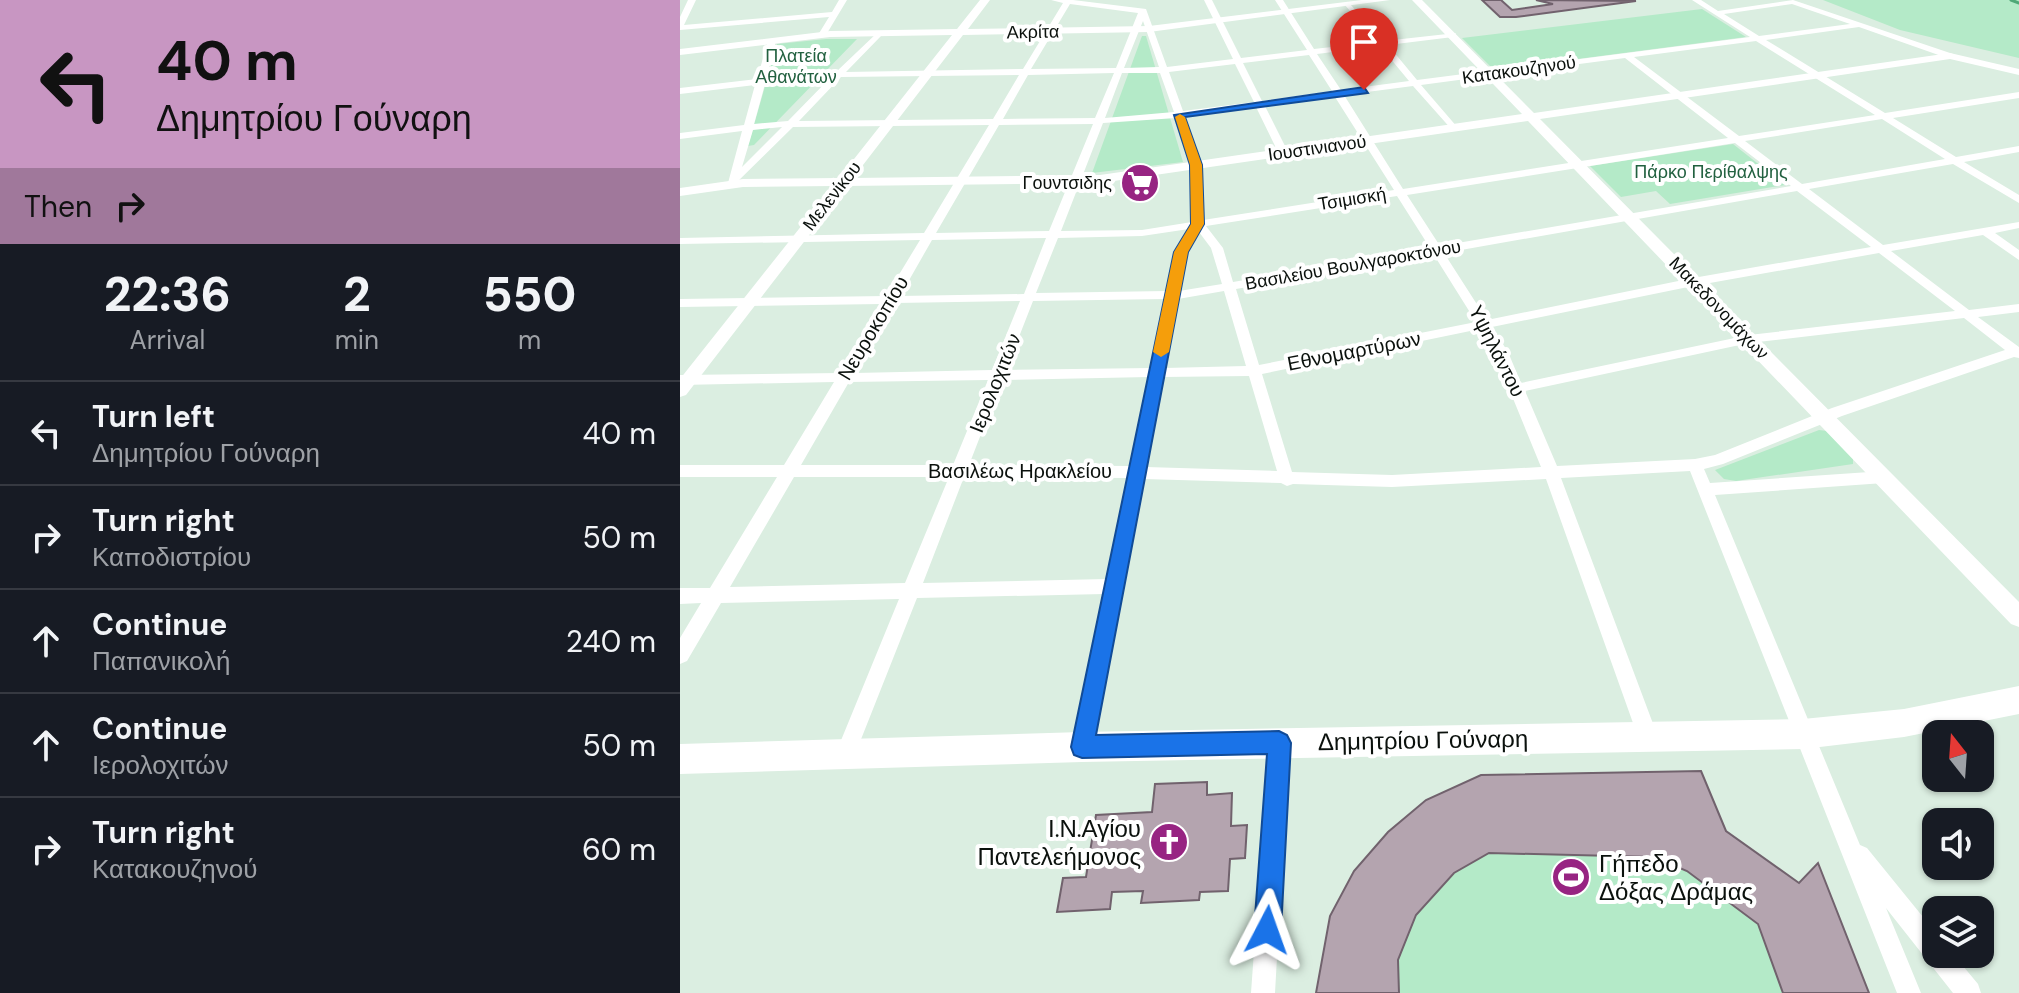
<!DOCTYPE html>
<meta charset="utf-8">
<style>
body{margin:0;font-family:"DM Sans",sans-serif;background:#20242c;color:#f1f3f6;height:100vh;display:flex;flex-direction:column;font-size:30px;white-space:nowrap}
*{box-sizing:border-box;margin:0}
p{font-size:26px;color:#9ea1a6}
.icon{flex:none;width:44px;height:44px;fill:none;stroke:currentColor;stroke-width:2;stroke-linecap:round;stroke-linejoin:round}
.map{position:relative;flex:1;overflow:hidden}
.panel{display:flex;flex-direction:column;background:#171b24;width:680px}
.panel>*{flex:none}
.banner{background:#c896c2;color:#111;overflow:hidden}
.needle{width:52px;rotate:343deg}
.fabs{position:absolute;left:1242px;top:720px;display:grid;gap:16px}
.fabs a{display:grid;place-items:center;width:72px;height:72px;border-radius:16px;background:#171b24;box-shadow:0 2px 6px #0004;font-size:40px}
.pin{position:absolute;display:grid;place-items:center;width:68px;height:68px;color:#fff;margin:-82px -34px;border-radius:50% 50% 50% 0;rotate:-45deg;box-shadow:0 0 8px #0007}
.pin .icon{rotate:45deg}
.me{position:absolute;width:88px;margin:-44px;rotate:4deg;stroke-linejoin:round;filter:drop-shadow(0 0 6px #0008)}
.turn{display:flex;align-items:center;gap:28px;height:168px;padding:0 24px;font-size:36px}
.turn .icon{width:104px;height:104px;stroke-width:2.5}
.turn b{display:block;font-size:56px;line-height:68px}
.then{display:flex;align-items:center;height:76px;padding:0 24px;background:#0003;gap:16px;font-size:30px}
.eta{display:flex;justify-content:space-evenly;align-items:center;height:136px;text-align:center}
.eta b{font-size:48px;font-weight:800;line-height:56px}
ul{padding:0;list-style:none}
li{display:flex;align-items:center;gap:24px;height:104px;padding:0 24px;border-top:2px solid #363941}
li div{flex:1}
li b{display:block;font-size:30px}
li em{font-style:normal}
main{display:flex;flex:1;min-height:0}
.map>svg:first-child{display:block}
.green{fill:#b4eac8}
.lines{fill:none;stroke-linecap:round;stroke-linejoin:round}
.stream{stroke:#50a777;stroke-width:3}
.building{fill:#b4a4af;stroke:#71626d;stroke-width:2}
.minor{fill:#fff;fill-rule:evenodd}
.tertiary{fill:#fff;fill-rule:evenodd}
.secondary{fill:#fff;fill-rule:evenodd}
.route{fill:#1a73e8;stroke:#114b97;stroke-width:2}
.slow{fill:#f59e0b}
.labels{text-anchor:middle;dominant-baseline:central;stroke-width:8;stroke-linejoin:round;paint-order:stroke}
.far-street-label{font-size:18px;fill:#0b110d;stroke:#fff}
.far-park-label{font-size:18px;fill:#226140;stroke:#fff}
.far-poi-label{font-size:18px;fill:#0b110d;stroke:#fff;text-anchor:end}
.street-label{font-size:20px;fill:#0b110d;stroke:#fff}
.near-street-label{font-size:24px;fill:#0b110d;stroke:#fff}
.near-poi-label{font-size:24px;fill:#0b110d;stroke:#fff;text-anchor:end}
</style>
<main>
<section class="panel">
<div class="banner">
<div class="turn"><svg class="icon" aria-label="left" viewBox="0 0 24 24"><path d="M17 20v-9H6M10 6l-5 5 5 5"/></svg><div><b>40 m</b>Δημητρίου Γούναρη</div></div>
<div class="then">Then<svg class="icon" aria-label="right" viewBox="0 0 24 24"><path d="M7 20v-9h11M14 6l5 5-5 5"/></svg></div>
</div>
<div class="eta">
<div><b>22:36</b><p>Arrival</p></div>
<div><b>2</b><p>min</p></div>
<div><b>550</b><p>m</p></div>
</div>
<ul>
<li><svg class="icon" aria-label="left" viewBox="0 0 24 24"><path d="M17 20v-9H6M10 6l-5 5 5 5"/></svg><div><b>Turn left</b><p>Δημητρίου Γούναρη</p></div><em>40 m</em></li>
<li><svg class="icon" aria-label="right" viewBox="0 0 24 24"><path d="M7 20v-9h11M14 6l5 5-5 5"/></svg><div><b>Turn right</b><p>Καποδιστρίου</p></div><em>50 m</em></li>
<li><svg class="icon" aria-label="ahead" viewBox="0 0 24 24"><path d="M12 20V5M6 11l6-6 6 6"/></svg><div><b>Continue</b><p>Παπανικολή</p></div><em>240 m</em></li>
<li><svg class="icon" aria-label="ahead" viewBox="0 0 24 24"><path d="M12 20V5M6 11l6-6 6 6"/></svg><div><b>Continue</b><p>Ιερολοχιτών</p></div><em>50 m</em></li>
<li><svg class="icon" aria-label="right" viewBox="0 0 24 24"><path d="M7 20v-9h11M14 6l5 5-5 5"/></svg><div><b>Turn right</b><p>Κατακουζηνού</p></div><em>60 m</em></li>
</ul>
</section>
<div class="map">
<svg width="1339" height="993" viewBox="0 0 1339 993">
<rect width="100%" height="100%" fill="#dbeee1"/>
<path class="green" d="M1143,0H1339V58L1220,30Z
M1022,9L1066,37L814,70L782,38Z
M462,36H466L503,162L412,173Z
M146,39H177L74,145L68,146L97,44Z
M1053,144L1105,185L990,204L976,191L941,197L910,166Z
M1139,430L1147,431L1173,457V464L1056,481L1044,479L1035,470Z
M1021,771L1046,831L1119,883L1138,863L1189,993H636L650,916L674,871L708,832L746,800L801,775Z"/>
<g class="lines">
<path class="stream" d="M1331,0L1339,3"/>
</g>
<path class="building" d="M802,0H821L832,10L873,4L856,0L956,1L836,17H820Z
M1021,771L1046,831L1119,883L1138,863L1189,993H1103L1078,924L1007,871L974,857L809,853L774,873L736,915L718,960L719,993H636L650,916L674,871L708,832L746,800L801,775Z
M527,782V795L552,793L551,826L567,825L565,858L550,859L548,891L520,892L519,900L461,903L463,891L432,892L430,909L377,912L383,878L406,877L416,815L472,812L475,784Z"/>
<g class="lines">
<path class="minor" d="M8,0H16L4,25L152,12L159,0H167L146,35L142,37L138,35L149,17L0,30V17Z
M371,0H393L466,9L487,67L553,59L524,0H532L561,58L627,50L595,0H603L634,49L696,42L665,5L669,3L704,41L776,33L773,37L708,45L737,80L1070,37L1012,0H1021L1038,11L1113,0L1273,54V58H1267L1179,27L1086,40L1205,113L1339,92V98L1213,118L1276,157L1339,146V152L1284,162L1339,195V203L1273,164L1129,189L1203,245L1339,222V228L1315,233L1339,250V260L1303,235L1211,251L1289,310L1339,304V312L1298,317L1339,347V358L1334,357L1162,416L1043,464L1024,469L1030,483L1204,471L1212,477L1204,483L1035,495L1180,845L1187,848L1256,933V954H1273L1298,984L1301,993H1273L1206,908L1241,993H1217L1010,471L881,478L978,737L975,744L968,747L961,744L958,737L866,479L712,487L613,484L607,486L601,483L464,479L412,747L409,754L402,757L395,754L392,747L424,594L237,598L172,762L165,765L158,762L155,755L219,599L41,603L7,661L0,664V638L21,603L0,604V588H30L97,477H0V465H104L154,382L0,385V375L160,373L201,304L0,307V299L206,296L240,240L0,244V238L244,233L309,125L113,127L53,186L48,183L62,131L0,139V133L64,125L75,85L0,94V88L77,79L88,41L92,39L96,41L86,78L156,72L198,32L201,36L166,72L343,69L383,3ZM390,4L458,13L436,68L351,69ZM1112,4L1170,24L1079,36L1044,14ZM463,21L479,67L444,68ZM1076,41L1195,115L1059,136L954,57ZM700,46L729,81L661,90L637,54ZM629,55L652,91L582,101L563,63ZM945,58L1048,138L723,189L664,95L733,86L773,131L778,128L741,85ZM555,64L574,102L503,111L489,72ZM434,73L415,118L323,119L348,75ZM442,73H480L494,112L425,118ZM339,75L313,119L119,121L161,77ZM151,77L108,121L74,124L85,84ZM655,97L714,190L523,220L520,159L505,116L576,107L598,152L603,155L608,152L585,106ZM496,118L510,159L512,222L462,230L381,231L423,123ZM1202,119L1265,159L1122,184L1065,141ZM413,124L369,231L256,233L319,125ZM102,127L62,167L73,130ZM1055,143L1111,186L760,246L727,195ZM1117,191L1191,247L1013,278L807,320L764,253ZM717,196L750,248L553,282L543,248L526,226ZM509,229L495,252L487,291L356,293L378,238L462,236ZM519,232L531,248L542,284L499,291L507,252ZM366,238L344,294L220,296L252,240ZM1199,253L1275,311L1069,335L841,383L828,352L812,327L1013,286ZM754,255L796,322L579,365L556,289ZM544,291L566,366L485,368L498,299ZM485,299L471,368L326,370L353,301ZM340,301L312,370L175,373L215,303ZM1284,318L1325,350L1152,408L1035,455L1015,459L877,466L845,391L1069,343ZM800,329L814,352L861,467L712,475L612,472L582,374ZM569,376L597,471L466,467L483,377ZM469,377L450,466L289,465L322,380ZM308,380L273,465H121L169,382ZM114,477H269L225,583L50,587ZM284,477L448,478L427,579L243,583Z
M599,733L606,736L609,743L595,993H571L589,743L592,736Z"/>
<path class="tertiary" d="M300,0H310L288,29L469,26L682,0H710L469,32L283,35L173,178L420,175L842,114L732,0H742L854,113L1270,53L1339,69V75L1270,59L860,119L1339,602V627L1331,624L848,121L420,183L167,186L6,395L0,397V379L153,186L63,187L0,196V188L63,179L159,178L272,35L150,37L0,55V49L150,31L277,29Z"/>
<path class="secondary" d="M1339,686V714L1224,737L1123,749L402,762L0,774V744L402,732L1123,719L1224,709Z"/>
</g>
<path class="route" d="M684,87L688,93L505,117L522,165L524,224L508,252L416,735L599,731L607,735L611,743L601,930L597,940L587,944L578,940L574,930L587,754L402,758L394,755L391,747L494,252L511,224L510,165L494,115Z"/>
<path class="slow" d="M500,114L505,117L522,165L524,224L508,252L489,352L481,357L473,352L494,252L511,224L510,165L495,117Z"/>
<defs>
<symbol id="supermarket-disc" viewBox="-11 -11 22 22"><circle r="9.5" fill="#972482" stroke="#fff"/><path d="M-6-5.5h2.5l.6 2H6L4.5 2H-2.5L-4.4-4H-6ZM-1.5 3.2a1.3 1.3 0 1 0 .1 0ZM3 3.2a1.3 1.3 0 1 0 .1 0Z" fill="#fff"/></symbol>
<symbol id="church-disc" viewBox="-11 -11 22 22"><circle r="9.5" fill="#972482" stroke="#fff"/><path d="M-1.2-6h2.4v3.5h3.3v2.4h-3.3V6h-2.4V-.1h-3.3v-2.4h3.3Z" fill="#fff"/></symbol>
<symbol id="stadium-disc" viewBox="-11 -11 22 22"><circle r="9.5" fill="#972482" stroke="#fff"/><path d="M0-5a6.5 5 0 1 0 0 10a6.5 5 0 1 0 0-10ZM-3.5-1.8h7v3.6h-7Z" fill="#fff"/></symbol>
</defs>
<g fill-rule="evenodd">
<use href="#supermarket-disc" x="438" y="161" width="44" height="44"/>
<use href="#church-disc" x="467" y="820" width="44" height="44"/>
<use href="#stadium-disc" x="869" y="855" width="44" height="44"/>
</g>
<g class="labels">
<g class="far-street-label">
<text transform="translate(353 32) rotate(-1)">Ακρίτα</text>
<text transform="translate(839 70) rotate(-8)">Κατακουζηνού</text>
<text transform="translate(637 148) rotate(-8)">Ιουστινιανού</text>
<text transform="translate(152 196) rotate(-52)">Μελενίκου</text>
<text transform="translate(672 199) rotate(-9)">Τσιμισκή</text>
<text transform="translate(673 265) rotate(-10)">Βασιλείου Βουλγαροκτόνου</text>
<text transform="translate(1039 308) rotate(46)">Μακεδονομάχων</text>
</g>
<g class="far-park-label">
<text x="116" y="56">Πλατεία<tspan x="116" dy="21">Αθανάτων</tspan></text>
<text x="1031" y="172">Πάρκο Περίθαλψης</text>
</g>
<g class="far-poi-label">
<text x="432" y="183">Γουντσιδης</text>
</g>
<g class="street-label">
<text transform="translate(193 328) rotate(-59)">Νευροκοπίου</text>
<text transform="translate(674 351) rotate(-11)">Εθνομαρτύρων</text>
<text transform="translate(817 351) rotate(63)">Υψηλάντου</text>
<text transform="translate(315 383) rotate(-68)">Ιερολοχιτών</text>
<text x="340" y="471">Βασιλέως Ηρακλείου</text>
</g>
<g class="near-street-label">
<text transform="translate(743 740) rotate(-1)">Δημητρίου Γούναρη</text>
</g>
<g class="near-poi-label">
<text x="461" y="828">Ι.Ν.Αγίου<tspan x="461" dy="28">Παντελεήμονος</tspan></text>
<text x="919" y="863" text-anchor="start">Γήπεδο<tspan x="919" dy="28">Δόξας Δράμας</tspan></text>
</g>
</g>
</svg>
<div class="fabs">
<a><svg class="needle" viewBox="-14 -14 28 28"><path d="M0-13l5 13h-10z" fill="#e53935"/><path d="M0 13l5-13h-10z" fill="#9ea1a6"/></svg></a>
<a><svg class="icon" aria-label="sound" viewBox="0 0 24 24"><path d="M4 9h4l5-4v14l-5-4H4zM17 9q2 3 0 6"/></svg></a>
<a><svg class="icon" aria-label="layers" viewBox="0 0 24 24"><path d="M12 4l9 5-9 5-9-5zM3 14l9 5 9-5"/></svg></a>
</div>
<div class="pin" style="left:684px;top:90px;background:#d93025"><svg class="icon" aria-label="arrive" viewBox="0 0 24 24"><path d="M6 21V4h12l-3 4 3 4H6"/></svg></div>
<svg class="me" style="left:587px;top:930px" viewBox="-20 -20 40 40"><path d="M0-17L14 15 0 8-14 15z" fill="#1a73e8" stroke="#fff" stroke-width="4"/></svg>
</div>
</main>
